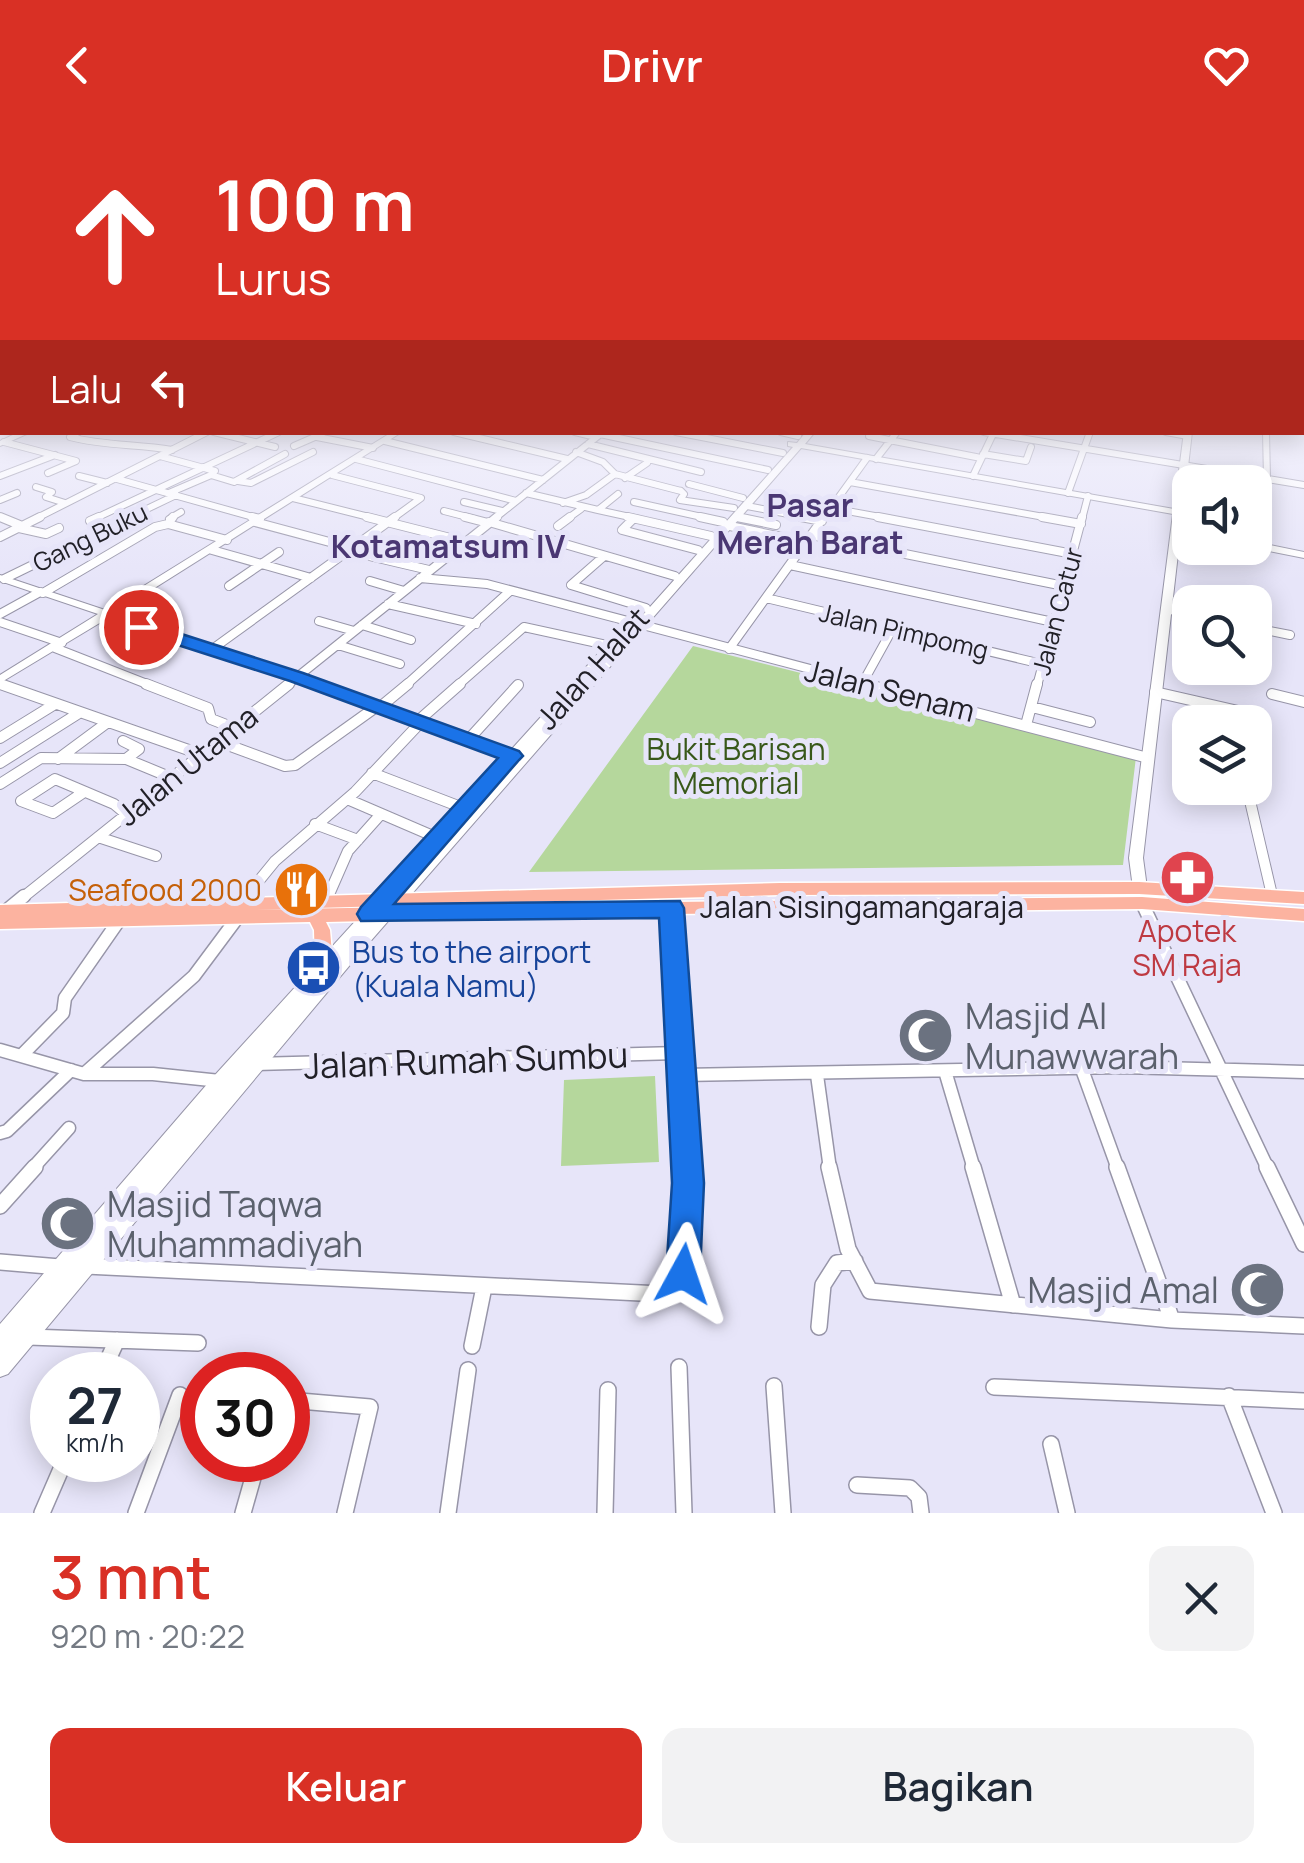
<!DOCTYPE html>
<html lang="id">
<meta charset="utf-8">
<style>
body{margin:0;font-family:Manrope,sans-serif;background:#f2f2f3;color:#1f2937;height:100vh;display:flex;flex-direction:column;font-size:38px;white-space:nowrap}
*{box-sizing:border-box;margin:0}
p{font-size:32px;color:#747a83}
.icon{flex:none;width:55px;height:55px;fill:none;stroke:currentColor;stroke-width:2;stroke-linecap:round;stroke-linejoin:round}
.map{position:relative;height:1383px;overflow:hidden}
.drawer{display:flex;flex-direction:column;background:#fff;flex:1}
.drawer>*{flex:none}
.guide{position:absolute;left:0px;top:0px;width:1305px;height:305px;box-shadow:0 5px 25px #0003;background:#d93025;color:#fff;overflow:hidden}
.buttons{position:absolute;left:1172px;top:335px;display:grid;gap:20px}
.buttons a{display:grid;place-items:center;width:100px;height:100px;border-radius:20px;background:#fff;box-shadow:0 5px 25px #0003;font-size:50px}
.speed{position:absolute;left:30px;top:1222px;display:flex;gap:20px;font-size:50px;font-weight:700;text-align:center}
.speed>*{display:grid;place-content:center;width:130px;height:130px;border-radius:50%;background:#fff;box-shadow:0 5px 25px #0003;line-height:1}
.speed small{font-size:25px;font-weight:400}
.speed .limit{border:15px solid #d22;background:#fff;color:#111}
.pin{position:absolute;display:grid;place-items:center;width:85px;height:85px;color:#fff;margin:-42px;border:5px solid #fff;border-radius:50%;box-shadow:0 2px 10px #0007}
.me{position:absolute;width:110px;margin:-55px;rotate:5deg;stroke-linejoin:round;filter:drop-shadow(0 0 8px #0008)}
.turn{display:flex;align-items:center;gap:35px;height:210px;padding:0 50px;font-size:45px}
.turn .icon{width:130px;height:130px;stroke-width:2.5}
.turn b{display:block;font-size:70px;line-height:85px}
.then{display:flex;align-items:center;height:95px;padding:0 50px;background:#0003;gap:20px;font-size:38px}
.round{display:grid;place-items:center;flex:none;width:105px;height:105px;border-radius:20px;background:#f2f2f3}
.overview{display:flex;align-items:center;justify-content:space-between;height:170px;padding:0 50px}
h1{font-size:60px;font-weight:600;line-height:75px;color:#d93025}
.cta{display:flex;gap:20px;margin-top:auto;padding:20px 50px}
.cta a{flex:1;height:115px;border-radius:20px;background:#d93025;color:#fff;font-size:40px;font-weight:600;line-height:115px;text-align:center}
.cta a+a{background:#f2f2f3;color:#1f2937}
header{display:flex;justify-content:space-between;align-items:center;height:130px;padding:0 50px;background:#d93025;color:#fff;font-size:45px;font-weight:600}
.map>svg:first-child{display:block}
.green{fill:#b5d79c}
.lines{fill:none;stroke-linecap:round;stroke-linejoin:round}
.street-far4-casing{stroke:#9795a8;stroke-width:8}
.street-far3-casing{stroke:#9795a8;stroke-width:10}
.street-far2-casing{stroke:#9795a8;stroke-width:12}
.street-far1-casing{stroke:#9795a8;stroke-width:15}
.street-casing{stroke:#9795a8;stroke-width:18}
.secondary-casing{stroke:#9795a8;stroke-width:2}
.primary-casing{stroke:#fff;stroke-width:3}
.street-far4{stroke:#fff;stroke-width:6}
.street-far3{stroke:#fff;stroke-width:8}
.street-far2{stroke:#fff;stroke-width:10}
.street-far1{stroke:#fff;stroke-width:12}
.street{stroke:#fff;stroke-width:15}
.secondary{fill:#fff;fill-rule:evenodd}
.primary{fill:#fcb3a0;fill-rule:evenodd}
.route{fill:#1a73e8;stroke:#114b97;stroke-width:2.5}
.labels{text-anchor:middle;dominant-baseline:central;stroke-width:10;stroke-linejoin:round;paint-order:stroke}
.far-street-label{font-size:25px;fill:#212027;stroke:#e7e5f9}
.street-label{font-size:30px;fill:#212027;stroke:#e7e5f9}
.park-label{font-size:30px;fill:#385819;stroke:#e7e5f9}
.food-label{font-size:30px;fill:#c56008;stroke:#e7e5f9;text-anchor:end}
.health-label{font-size:30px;fill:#be3a42;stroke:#e7e5f9}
.transit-label{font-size:30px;fill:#164399;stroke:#e7e5f9;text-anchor:start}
.far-district-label{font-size:32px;font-weight:bold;fill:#4a3773;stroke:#e7e5f9}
.near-worship-label{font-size:35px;fill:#5b616d;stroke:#e7e5f9;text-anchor:start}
.near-street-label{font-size:35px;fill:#212027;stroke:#e7e5f9}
</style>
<header><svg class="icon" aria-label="back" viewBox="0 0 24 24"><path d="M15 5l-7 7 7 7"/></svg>Drivr<svg class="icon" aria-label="heart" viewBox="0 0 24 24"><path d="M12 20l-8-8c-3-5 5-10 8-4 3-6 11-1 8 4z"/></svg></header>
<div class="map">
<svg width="1304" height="1383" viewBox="0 0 1304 1383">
<rect width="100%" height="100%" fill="#e7e5f9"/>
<path class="green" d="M693,516L1136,627L1123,735L529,742Z
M655,946L659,1032L561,1036L564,950Z"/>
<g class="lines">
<defs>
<path id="street-far4" d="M79,302L70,307C104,316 137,314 172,320
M214,302L275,317
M324,302L317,307L373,318
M454,302L567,329
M575,302L596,307
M676,302L783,323
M781,302L798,306
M984,302L1304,355
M1166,302L1188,306
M1266,302L1267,349
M600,304L768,340
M869,306L981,328
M385,311L543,350
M4,312L76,331L48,343
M588,314L701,342
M294,316L317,306
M576,322L603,332L615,344L681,361
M983,324L1026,331L1031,317
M160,326L215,341L211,345L234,352L285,324
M356,329L516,371
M876,329L897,302
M332,345L421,368L392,389
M0,346L55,325
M79,346L107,353
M973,346L994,302
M625,348L647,333
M117,349L260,389
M238,351L251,353L313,322
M850,352L1055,389
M689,354L743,368
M36,357L52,362L46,367L65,373
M681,361L684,364L680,370L734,378
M169,363L211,345
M526,363L598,380L618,364
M1068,363L1090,302
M293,368L377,389
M0,370L17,363
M464,372L502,381
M634,372L711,389
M563,373L586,365L615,344
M747,376L814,389
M831,378L891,389
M598,380L639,389
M444,381L475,389
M0,387L6,389
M737,387L748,389
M35,389L207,302
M94,389L279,302
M126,389L176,365
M169,389L181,382
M494,389L603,302
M567,389L581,379
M823,389L867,328
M1082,389L1088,366"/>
<path id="street-far3" d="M0,387L22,396
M252,387L260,389
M367,387L498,420
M465,387L488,393
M628,387L711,406
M700,387L723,392
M737,387L776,395
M801,387L822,391
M878,387L1073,424
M1042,387L1081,394
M633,389L622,400L698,420
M90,391L99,387
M255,392L352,418
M489,392L675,446
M168,394L227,410
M168,394L173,387
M558,396L570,387
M730,396L806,412
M19,398L46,404L59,398
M811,405L1064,456
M0,407L40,387
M212,420L311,448
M348,421L429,440
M603,427L571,455L646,478
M790,435L1053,492
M420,448L487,454L875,556
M4,449L131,387
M370,451L404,461
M229,456L279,422
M43,463L155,397L168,394
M766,468L1042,534
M388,474L476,494
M1166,479L1190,484
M0,484L40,462
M319,491L354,501
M0,492L62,513
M362,495L411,510
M1255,498L1290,505
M338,515L400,534
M55,518L152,556
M729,519L824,387
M211,520L395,387
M0,554L6,556
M862,554L893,498
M286,556L497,387
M405,556L510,461
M457,556L524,497L611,516
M1037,556L1082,387"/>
<path id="street-far2" d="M0,554L200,624
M146,554L208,578L211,589L234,598
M865,554L1148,628
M1155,562L1247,583
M1272,564L1304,572
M1032,577L1090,592
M379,578L408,554
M1194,586L1221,592
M418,591L460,554
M1026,595L1037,554
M0,608L55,574
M469,609L518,555
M123,611L139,619L126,629L172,648
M217,611L285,636L295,635L376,577
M58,629L108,592
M0,633L79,583
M372,643L466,679
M0,654L41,628L126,629
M1247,658L1272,765
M84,662L53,683L21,671L55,649L114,674L126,684
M347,669L440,709
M315,694L358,710
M98,707L156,726
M21,769L289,554
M244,769L275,731L355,662L421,592
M327,769L348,721L381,684"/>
<path id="street-far1" d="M325,773L328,766
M1142,773L1268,1039
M240,775L246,766
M671,778L687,1039
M7,780L24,766
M0,920L84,944H153L220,951
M21,926L63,883L65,868L120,789
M255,934L678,923
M1080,934L1118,1039
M945,941L974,1039
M84,944L194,846L238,787
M682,945L1122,937L1304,942
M817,945L830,1039
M0,1003L7,1001L71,940
M32,1039L69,998"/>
<path id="street" d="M829,1037L848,1119L870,1161L1172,1190L1304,1196
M973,1037L1013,1175
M1117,1037L1172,1190
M1267,1037L1304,1114
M0,1076L35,1037
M0,1132L60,1137
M86,1136L661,1164L683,1144L687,1037
M819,1197L823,1155L837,1133L855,1131
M29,1207L198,1213
M472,1216L484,1157
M679,1237L684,1383
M101,1245L117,1210
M774,1256L783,1383
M994,1257L1304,1271
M1229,1266L1274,1383
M288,1270L370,1277L345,1383
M1051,1314L1067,1383
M857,1355L910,1358L919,1367L921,1383
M42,1383L65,1330
M136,1383L180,1265
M243,1383L258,1330
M448,1383L468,1240
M605,1383L608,1260"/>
<path id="secondary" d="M19,302H31L0,316V311Z
M392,302H402L115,483L300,545L510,621L607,514L616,515L793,317L788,316V312L797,313L806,302H815L805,314L1174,379L1184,302H1192L1143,728L1149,773L1147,777H1137L1135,773L1129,728L1173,384L801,318L355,829L8,1244L0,1247V1194L215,945L504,628L292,549L108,488L0,553V545L98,484L0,451V445L105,480Z
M1255,412L1304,422V428L1253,418Z"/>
<path id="primary" d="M1139,752L1304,762V774L1139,764L780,765L243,780L671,772L1142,767L1304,779V791L1142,779L671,784L326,792L330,800L333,835L330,840L324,842L318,840L315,835L314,800L310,792L0,799V775L780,753Z"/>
</defs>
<use href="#street-far4" class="street-far4-casing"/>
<use href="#street-far3" class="street-far3-casing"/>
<use href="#street-far2" class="street-far2-casing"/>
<use href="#street-far1" class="street-far1-casing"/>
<use href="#street" class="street-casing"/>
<use href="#secondary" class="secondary-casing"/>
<use href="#primary" class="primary-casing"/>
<use href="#street-far4" class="street-far4"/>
<use href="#street-far3" class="street-far3"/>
<use href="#street-far2" class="street-far2"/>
<use href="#street-far1" class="street-far1"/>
<use href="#street" class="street"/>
<use href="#secondary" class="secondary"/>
<use href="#primary" class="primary"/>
</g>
<linearGradient id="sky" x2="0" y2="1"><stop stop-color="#7bace2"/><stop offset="0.57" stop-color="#f4f3fc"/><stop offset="1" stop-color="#f4f3fc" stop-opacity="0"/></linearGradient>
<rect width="1304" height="451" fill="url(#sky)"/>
<path class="route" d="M141,491L303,543L519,621L523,626L519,630L394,774L680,771L684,778L704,1053L700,1144L695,1156L683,1161L671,1156L666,1144L672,1053L659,788L361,791L357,784L361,777L498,628L290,551L134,501L132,497Z"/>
<defs>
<symbol id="pharmacy-disc" viewBox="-11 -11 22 22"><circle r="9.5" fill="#e0444e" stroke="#e7e5f9"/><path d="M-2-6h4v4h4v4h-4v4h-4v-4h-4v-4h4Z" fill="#fff"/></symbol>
<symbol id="restaurant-disc" viewBox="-11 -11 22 22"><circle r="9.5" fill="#e8710a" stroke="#e7e5f9"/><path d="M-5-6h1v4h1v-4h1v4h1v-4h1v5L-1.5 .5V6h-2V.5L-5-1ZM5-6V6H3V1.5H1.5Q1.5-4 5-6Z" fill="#fff"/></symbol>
<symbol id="bus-disc" viewBox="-11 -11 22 22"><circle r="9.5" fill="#1a4fb4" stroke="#e7e5f9"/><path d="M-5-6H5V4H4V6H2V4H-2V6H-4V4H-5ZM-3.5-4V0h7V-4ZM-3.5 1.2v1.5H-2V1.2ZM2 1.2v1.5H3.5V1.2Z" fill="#fff"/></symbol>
<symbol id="mosque-disc" viewBox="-11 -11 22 22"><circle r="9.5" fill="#6b7280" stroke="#e7e5f9"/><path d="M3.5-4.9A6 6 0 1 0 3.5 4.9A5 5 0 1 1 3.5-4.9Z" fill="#fff"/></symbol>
</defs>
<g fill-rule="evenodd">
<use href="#pharmacy-disc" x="1156" y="716" width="63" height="63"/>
<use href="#restaurant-disc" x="270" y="728" width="63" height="63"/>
<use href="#bus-disc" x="282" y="806" width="63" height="63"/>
<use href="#mosque-disc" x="894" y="874" width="63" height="63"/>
<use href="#mosque-disc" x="36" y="1062" width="63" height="63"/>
<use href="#mosque-disc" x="1226" y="1128" width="63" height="63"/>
</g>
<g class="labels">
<g class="far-street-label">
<text transform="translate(90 407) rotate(-26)">Gang Buku</text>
<text transform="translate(1057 481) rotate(-75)">Jalan Catur</text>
<text transform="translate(904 501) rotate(13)">Jalan Pimpomg</text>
</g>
<g class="street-label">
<text transform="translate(592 538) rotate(-48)">Jalan Halat</text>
<text transform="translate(890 560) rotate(14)">Jalan Senam</text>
<text transform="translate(187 635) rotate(-39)">Jalan Utama</text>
<text x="862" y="776">Jalan Sisingamangaraja</text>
</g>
<g class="park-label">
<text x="736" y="618">Bukit Barisan<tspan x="736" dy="34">Memorial</tspan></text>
</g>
<g class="food-label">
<text x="262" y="759">Seafood 2000</text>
</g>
<g class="health-label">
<text x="1187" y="800">Apotek<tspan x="1187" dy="34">SM Raja</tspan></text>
</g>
<g class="transit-label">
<text x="352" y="821">Bus to the airport<tspan x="352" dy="34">(Kuala Namu)</tspan></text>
</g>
<g class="far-district-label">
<text x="810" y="375">Pasar<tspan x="810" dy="37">Merah Barat</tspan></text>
<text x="448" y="416">Kotamatsum IV</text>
</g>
<g class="near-worship-label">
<text x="965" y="886">Masjid Al<tspan x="965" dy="40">Munawwarah</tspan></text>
<text x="107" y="1074">Masjid Taqwa<tspan x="107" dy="40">Muhammadiyah</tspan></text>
<text x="1219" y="1160" text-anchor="end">Masjid Amal</text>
</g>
<g class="near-street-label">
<text transform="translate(466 930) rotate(-2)">Jalan Rumah Sumbu</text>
</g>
</g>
</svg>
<div class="buttons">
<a><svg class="icon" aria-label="sound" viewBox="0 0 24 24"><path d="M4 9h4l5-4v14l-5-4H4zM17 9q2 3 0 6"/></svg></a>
<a><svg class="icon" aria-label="search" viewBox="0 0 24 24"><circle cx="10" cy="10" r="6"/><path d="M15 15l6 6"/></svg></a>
<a><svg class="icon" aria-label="layers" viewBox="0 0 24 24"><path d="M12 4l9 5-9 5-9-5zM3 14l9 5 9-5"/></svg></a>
</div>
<div class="speed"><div>27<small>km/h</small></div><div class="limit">30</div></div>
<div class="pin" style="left:141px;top:497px;background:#d93025"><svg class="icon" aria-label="arrive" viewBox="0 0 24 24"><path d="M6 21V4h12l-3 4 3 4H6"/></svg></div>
<svg class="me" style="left:683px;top:1144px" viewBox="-20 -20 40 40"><path d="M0-17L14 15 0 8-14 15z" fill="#1a73e8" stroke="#fff" stroke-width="4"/></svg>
<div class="guide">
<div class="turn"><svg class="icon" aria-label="ahead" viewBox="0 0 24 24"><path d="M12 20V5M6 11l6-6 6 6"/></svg><div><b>100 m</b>Lurus</div></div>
<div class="then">Lalu<svg class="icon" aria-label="left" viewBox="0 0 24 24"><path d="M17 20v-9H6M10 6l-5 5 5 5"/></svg></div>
</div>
</div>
<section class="drawer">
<div class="overview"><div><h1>3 mnt</h1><p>920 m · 20:22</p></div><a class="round"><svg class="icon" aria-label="close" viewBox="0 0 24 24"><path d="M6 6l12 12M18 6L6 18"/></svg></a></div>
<div class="cta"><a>Keluar</a><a>Bagikan</a></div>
</section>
